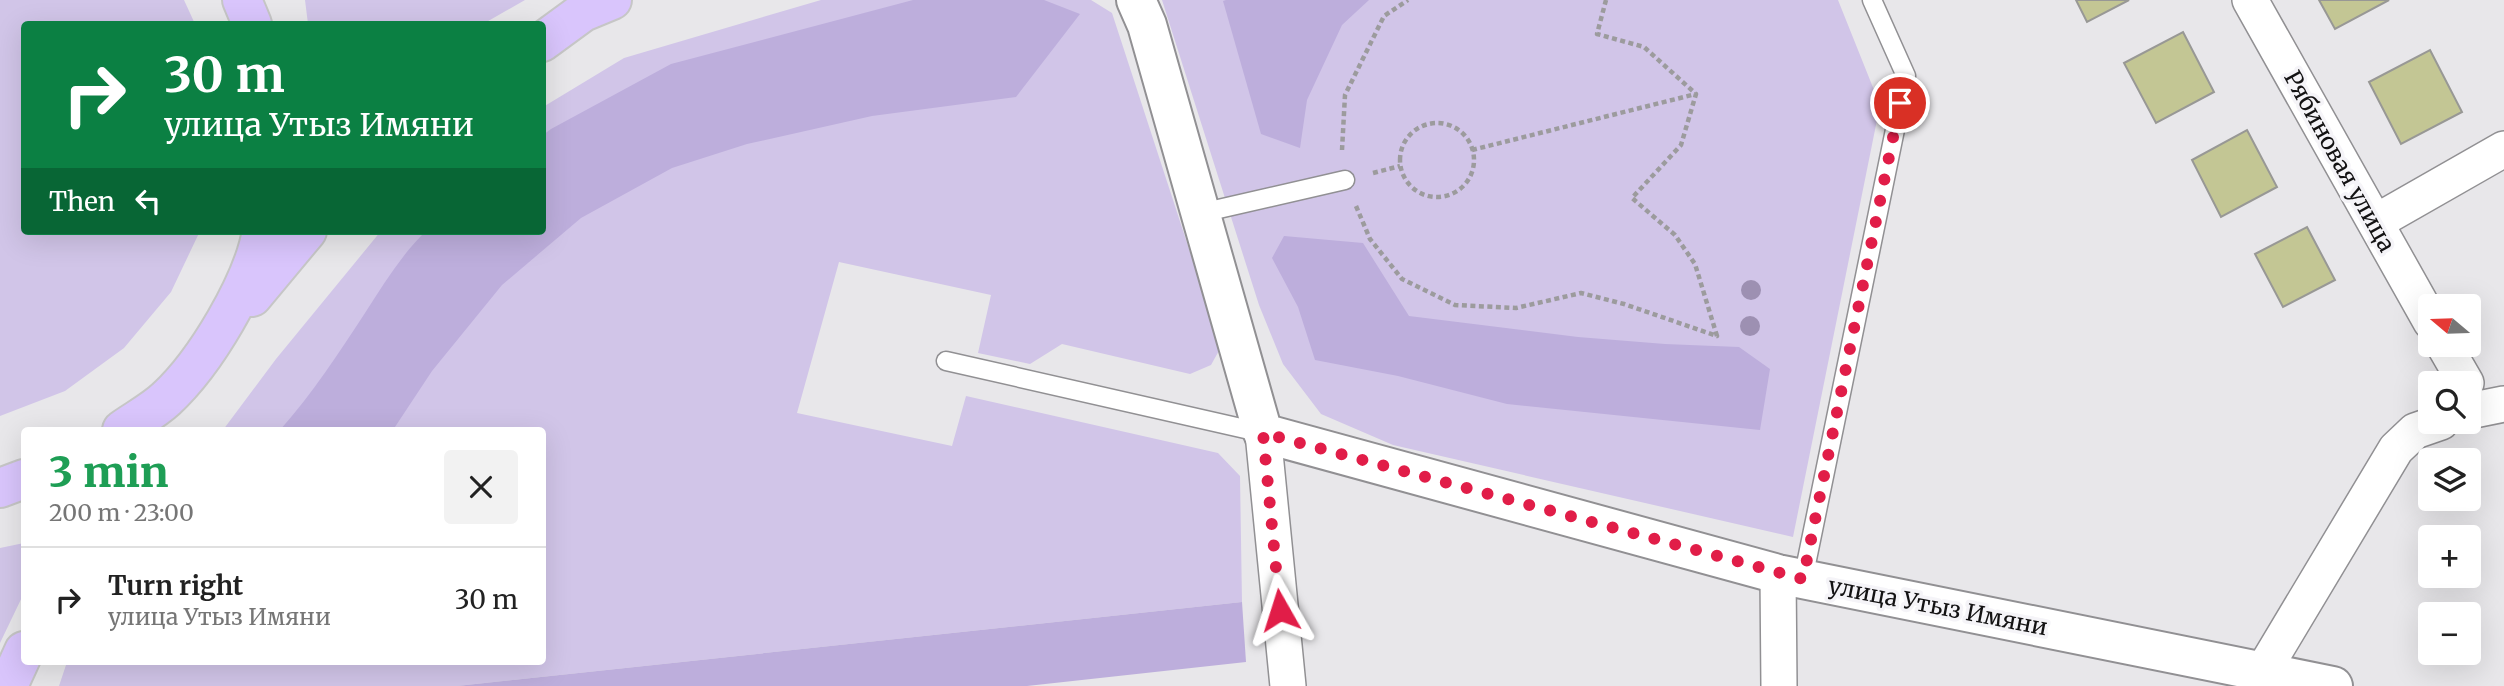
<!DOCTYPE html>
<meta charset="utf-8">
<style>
body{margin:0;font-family:Merriweather,serif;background:#f2f2f2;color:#222;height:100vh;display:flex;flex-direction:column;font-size:26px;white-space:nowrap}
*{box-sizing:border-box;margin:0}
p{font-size:23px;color:#767676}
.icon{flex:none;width:38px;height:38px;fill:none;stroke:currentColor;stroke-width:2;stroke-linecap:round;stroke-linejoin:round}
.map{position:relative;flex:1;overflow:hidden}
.drawer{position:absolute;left:21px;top:427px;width:525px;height:238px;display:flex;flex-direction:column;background:#fff;border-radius:7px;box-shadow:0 7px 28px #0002}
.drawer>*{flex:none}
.hud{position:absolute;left:21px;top:21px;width:525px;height:214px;border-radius:7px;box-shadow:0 7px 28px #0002;background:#0b8043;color:#fff;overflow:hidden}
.needle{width:46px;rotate:289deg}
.buttons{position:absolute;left:2418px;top:294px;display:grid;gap:14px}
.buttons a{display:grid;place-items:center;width:63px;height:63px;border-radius:7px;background:#fff;box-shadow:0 7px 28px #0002;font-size:35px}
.pin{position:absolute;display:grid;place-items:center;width:60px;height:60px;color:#fff;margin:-30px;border:4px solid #fff;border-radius:50%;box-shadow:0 2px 7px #0007}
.me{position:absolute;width:77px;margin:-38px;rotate:354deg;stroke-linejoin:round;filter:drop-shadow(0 0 5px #0008)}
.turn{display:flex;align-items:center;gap:24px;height:147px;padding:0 28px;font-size:32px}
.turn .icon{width:91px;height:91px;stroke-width:2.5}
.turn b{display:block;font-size:49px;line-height:60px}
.then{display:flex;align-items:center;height:66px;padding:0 28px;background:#0003;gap:14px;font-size:26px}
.round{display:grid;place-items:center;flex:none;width:74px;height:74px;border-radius:7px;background:#f2f2f2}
.summary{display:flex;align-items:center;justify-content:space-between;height:119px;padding:0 28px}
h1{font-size:42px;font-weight:800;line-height:52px;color:#1e9e55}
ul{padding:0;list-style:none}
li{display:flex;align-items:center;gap:21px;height:105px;padding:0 28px;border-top:2px solid #e0e0e0}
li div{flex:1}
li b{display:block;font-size:26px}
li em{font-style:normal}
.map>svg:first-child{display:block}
.green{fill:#d1c5e8}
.forest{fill:#bdaedc}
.building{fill:#c3c694;stroke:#989895;stroke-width:2}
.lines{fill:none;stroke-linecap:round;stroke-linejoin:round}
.lane-casing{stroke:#919093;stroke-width:21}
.street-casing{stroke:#919093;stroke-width:38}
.secondary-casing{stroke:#919093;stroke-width:42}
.primary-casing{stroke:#c6c6c6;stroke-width:42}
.path{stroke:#9c9b9d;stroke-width:4.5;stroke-dasharray:5 3.5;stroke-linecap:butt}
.lane{stroke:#fff;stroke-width:18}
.street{stroke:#fff;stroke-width:35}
.secondary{stroke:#fff;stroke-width:38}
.primary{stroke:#d9c5fc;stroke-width:38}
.tree{fill:#9d90b2}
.route{stroke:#e11d48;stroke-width:12;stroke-dasharray:0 21.6}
.labels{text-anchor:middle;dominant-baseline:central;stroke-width:7;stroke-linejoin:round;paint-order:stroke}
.street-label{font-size:23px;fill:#131213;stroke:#f5f4f8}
</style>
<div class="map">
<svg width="2504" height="686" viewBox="0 0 2504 686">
<rect width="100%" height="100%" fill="#e8e7ea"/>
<path class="green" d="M0,0H184L195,24H24V231H200L171,292L124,348L65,391L0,416Z
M305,0H525L483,24H308Z
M821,0H1091L1112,13L1221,347L1211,365L1190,374L1062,344L1030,364L978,353L991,295L839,262L797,413L952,446L966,396L1218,453L1240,476L1242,602L457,686H59L67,662H542V430H223L276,359L381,231H542L543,107L624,58Z
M1162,0H1838L1880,105L1793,537L1393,445L1321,414L1283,364L1259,305Z
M24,543V593L0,643V548Z"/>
<path class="forest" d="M913,0H1044L1080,14L1016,97L872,116L747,144L672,168L581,218L502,285L432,371L393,430H280C312,394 339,353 365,313C384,284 401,255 426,231H542L543,135L551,129L671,64Z
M1226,0H1369L1342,25L1307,100L1300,148L1261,134L1223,1Z
M1284,236L1363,243L1409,316L1578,337L1665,344L1739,347L1770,369L1760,430L1507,404L1398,376L1315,360L1298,307L1272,258Z
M1242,602L1246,662L1027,686H457Z"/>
<path class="building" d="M2076,0H2129L2087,22Z
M2319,0H2389L2335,29Z
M2183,32L2214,92L2156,123L2124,63Z
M2430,50L2462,112L2401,144L2369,82Z
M2247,130L2277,187L2221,217L2192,160Z
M2307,227L2335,280L2283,307L2255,254Z"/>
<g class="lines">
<defs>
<path id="lane" d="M1201,213L1345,180
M946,361L1263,433
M1803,579L1906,76L1872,0"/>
<path id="street" d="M2250,0L2431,322
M2376,222L2504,149
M2444,345L2466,383
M2469,411L2504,404
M1263,433L1288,686
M1778,574L1779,686
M2264,686L2263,671L2396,449L2415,431L2441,422"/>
<path id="secondary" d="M1136,0L1147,25L1263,433L1778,574L2333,686"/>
<path id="primary" d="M242,0L252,24
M542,42L583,12L612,0
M252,297L307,231
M122,430C136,420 153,411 166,399C205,363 253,283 262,231
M0,488L24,479
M8,686L24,651"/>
</defs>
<use href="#lane" class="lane-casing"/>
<use href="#street" class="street-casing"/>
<use href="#secondary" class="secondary-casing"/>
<use href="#primary" class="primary-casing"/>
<path class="path" d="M1400 160a37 37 0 1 1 74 0a37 37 0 1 1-74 0Z
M1342,150L1345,95L1384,16L1408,0
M1472,150L1696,94
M1373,173L1400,166
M1356,206L1370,239L1402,279L1455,305L1516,308L1581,293L1624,304L1717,336L1695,264L1675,235L1632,198L1681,145L1696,94L1644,47L1597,34L1606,0"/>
<use href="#lane" class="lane"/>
<use href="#street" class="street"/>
<use href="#secondary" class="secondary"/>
<use href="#primary" class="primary"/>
</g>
<g class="tree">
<circle cx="1751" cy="290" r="10"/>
<circle cx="1750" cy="326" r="10"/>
</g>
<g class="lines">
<path class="route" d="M1280,610L1263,433L1803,579L1900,103"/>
</g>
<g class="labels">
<g class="street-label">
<text transform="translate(2340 161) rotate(61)">Рябиновая улица</text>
<text transform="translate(1938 606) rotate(11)">улица Утыз Имяни</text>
</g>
</g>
</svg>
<div class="buttons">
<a><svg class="needle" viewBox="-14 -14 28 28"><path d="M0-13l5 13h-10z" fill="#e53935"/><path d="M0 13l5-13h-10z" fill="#767676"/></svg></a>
<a><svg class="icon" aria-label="search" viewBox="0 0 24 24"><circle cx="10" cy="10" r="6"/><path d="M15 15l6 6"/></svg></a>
<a><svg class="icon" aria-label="layers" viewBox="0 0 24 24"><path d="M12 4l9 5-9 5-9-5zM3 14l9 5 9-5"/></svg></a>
<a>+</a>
<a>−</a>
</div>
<div class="pin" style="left:1900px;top:103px;background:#d93025"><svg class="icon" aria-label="arrive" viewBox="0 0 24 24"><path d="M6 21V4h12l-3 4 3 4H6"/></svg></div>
<svg class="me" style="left:1280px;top:610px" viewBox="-20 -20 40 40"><path d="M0-17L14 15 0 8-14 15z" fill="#e11d48" stroke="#fff" stroke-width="4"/></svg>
<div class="hud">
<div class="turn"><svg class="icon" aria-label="right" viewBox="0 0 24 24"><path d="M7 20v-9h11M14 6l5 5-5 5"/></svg><div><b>30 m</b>улица Утыз Имяни</div></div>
<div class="then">Then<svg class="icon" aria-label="left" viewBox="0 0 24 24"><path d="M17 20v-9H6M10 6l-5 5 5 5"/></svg></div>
</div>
<section class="drawer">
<div class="summary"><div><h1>3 min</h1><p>200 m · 23:00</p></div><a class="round"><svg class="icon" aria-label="close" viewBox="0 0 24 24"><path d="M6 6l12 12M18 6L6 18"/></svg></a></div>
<ul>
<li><svg class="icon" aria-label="right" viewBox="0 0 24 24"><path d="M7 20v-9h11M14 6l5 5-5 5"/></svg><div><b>Turn right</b><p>улица Утыз Имяни</p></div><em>30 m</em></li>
</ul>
</section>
</div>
